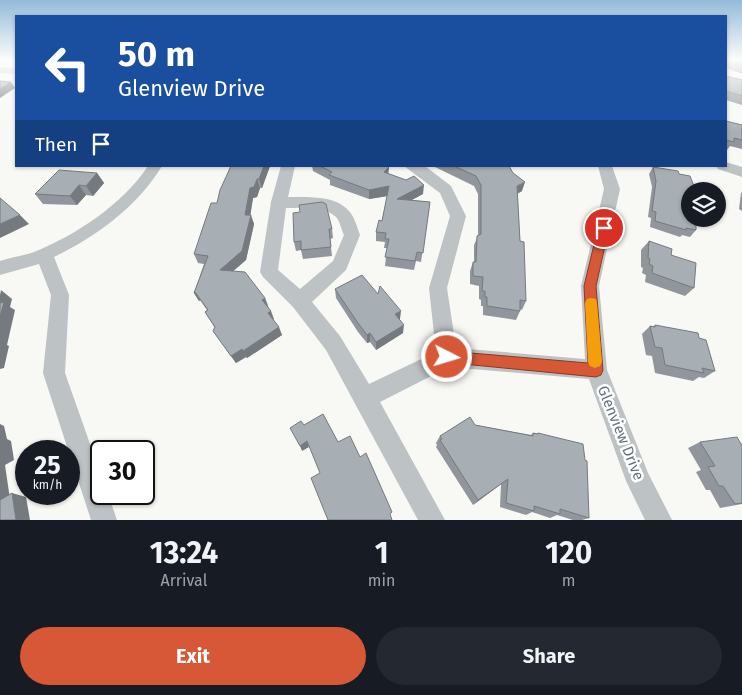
<!DOCTYPE html>
<style>
body{margin:0;font-family:"Fira Sans",sans-serif;background:#242831;color:#f1f3f6;height:100vh;display:flex;flex-direction:column;font-size:19px;white-space:nowrap}
*{box-sizing:border-box;margin:0}
p{font-size:16px;color:#9ea1a6}
.icon{flex:none;width:28px;height:28px;fill:none;stroke:currentColor;stroke-width:2;stroke-linecap:round;stroke-linejoin:round}
.map{position:relative;height:520px;overflow:hidden}
.sheet{display:flex;flex-direction:column;background:#171b24;flex:1}
.sheet>*{flex:none}
.banner{position:absolute;left:15px;top:15px;width:712px;height:152px;border-radius:0px;box-shadow:0 1px 4px #0004;background:#1a4fa0;color:#fff;overflow:hidden}
.fabs{position:absolute;left:681px;top:182px;display:grid;gap:10px}
.fabs a{display:grid;place-items:center;width:45px;height:45px;border-radius:50%;background:#171b24;box-shadow:0 1px 4px #0004;font-size:25px}
.speed{position:absolute;left:15px;top:440px;display:flex;gap:10px;font-size:25px;font-weight:700;text-align:center}
.speed>*{display:grid;place-content:center;width:65px;height:65px;border-radius:50%;background:#171b24;box-shadow:0 1px 4px #0004;line-height:1}
.speed small{font-size:12px;font-weight:400}
.speed .limit{border:2px solid #111;border-radius:8px;background:#fff;color:#111}
.pin{position:absolute;display:grid;place-items:center;width:42px;height:42px;color:#fff;margin:-21px;border:2px solid #fff;border-radius:50%;box-shadow:0 1px 5px #0007}
.me{position:absolute;width:55px;margin:-28px;rotate:95deg;stroke-linejoin:round;filter:drop-shadow(0 0 4px #0008)}
.turn{display:flex;align-items:center;gap:18px;height:105px;padding:0 20px;font-size:22px}
.turn .icon{width:65px;height:65px;stroke-width:2.5}
.turn b{display:block;font-size:35px;line-height:42px}
.then{display:flex;align-items:center;height:48px;padding:0 20px;background:#0003;gap:10px;font-size:19px}
.eta{display:flex;justify-content:space-evenly;align-items:center;height:85px;text-align:center}
.eta b{font-size:30px;font-weight:700;line-height:35px}
.button{display:flex;gap:10px;margin-top:auto;padding:10px 20px}
.button a{flex:1;height:58px;border-radius:30px;background:#d65837;color:#fff;font-size:20px;font-weight:700;line-height:58px;text-align:center}
.button a+a{background:#242831;color:#f1f3f6}
.map>svg:first-child{display:block}
.lines{fill:none;stroke-linecap:round;stroke-linejoin:round}
.street{fill:#bdc2c5;fill-rule:evenodd}
.wall{fill:#90969b}
.shaded-wall{fill:#757a7e}
.building{fill:#a7aeb4;stroke:#757a7e}
.route{fill:#d65837;stroke:#8b3924}
.slow{fill:#f59e0b}
.labels{text-anchor:middle;dominant-baseline:central;stroke-width:5;stroke-linejoin:round;paint-order:stroke}
.street-label{font-size:15px;fill:#65747e;stroke:#fff}
</style>
<div class="map">
<svg width="742" height="520" viewBox="0 0 742 520">
<rect width="100%" height="100%" fill="#f8f8f5"/>
<g class="lines">
<path class="street" d="M0,67L16,68V74L0,73Z
M726,162L742,167V177L718,169L716,166H726Z
M148,166H162C137,207 97,236 54,257L69,295L65,373L101,475V494H108L117,520H91L43,373L51,295L39,264L0,275V261C11,257 23,256 34,252C76,235 122,205 148,166Z
M281,166H295L288,197C306,197 335,195 348,210C355,217 357,227 360,235L346,270L312,302L340,336L369,384L436,352L429,288L450,216L440,193L404,166H425L451,186L466,216L447,288L456,348L585,359L581,286L604,189L598,166H612L620,189L599,286L607,370L648,473L672,520H645L626,481L589,379L449,367L380,402L445,520H418L326,350L293,307L263,277L260,272L271,202ZM286,208C301,208 324,205 336,217C340,221 341,229 344,235L333,261L300,289L278,270Z"/>
</g>
<path class="wall" d="M726,60H742V74L726,68Z
M726,76L742,80V105L726,100Z
M726,121L742,125V149L730,146L727,150L726,149Z
M231,166H270L262,188H260L257,197L253,198L250,215L254,224L246,260L233,271L265,298L273,319L282,335L247,358L246,357L236,363L213,331L215,328L205,312L207,310L200,300L199,301L194,293L204,264L198,263L194,254L217,203Z
M312,166H387L389,167L388,173L423,194L412,200L430,202L421,262L416,261L414,270L385,266L387,248H384L385,242L376,241V232L382,221L387,196L369,199L330,185V180L313,171Z
M433,166H509L522,191L517,194L520,241L526,301L522,310L520,309V311L516,320L483,315V306H481V300L479,299V286L470,284V271L473,262H474V245L478,236V194L474,186Z
M653,167L679,174L690,191L696,230L690,237L682,235L680,237L650,227L651,218L648,217L652,187L649,174Z
M97,173L104,183L93,196L86,195L77,205L43,204L35,194Z
M742,192V211L739,209L741,193Z
M300,212L332,229L333,238L330,239L332,256L303,259L301,250L296,251L294,242Z
M649,241L671,255L694,288L685,296L645,282L646,275L642,273L643,268L641,267V250Z
M335,289L378,294L400,319V320L403,333L376,350L370,342L367,343L358,332L336,298Z
M655,325L699,338L715,371L704,378L699,377L693,381L655,373L652,356L646,355L642,334L650,326H654Z
M475,425L531,435L533,433L537,434L538,433L589,518L582,520H573L557,515L550,518L532,512L526,515L500,507L501,484L473,505L436,447L437,445L436,443L440,436Z
M700,442L742,444V504L720,508L710,490H706L696,472L701,470L688,448Z"/>
<path class="shaded-wall" d="M11,82L15,88L0,98V89Z
M264,166H270L262,188L259,179Z
M389,167L388,176L384,172Z
M97,173L104,183L93,196L86,186Z
M257,179L260,188L257,197L253,198L249,224L251,215L254,224L246,260L224,279L220,270L245,215L250,188Z
M525,182L522,191L513,196L517,186Z
M79,185L86,195L77,205L70,196Z
M424,185L423,194L396,208L397,199Z
M389,186L388,196L369,199V190Z
M20,215L29,224L0,238V224Z
M1,290L12,299L10,307L15,310L7,345L9,346L4,368L0,369V295Z
M195,292L200,300L199,301L194,293Z
M265,298L268,306L262,300Z
M271,311L274,319L271,321L268,313Z
M401,311L400,319L395,323V314Z
M404,325L403,333L376,350V342Z
M279,327L282,335L247,358L243,351Z
M370,333V342L367,343V335Z
M242,349L246,357L236,363L231,356Z
M0,424L4,426L7,439L11,441L14,460L5,465L11,506L0,503Z
M307,441L309,447L302,451L300,446Z
M508,479L501,484L473,505L478,500Z
M12,493L26,497L30,520H16Z"/>
<path class="building" d="M730,60H742V65Z
M726,76L742,80V96L726,91Z
M0,81L11,82L0,89Z
M726,121L742,125V140L734,138V142L726,140Z
M231,166H264L259,179H257L254,187L250,188L245,215H251L242,251L220,270L245,272L265,298L262,300L271,311L268,313L279,327L243,351L242,349L231,356L213,331L215,327L205,312L208,310L195,292L194,293L208,256L194,254L211,203H217L220,190Z
M320,166H387L389,167L384,172L406,180L414,176L424,185L397,199L430,202L423,253L417,252L415,261L385,257L389,239H385L386,233L376,232L379,220L382,221L389,186L369,190L329,175L332,172Z
M454,166H509L513,173L525,182L517,186L520,241L524,242L526,301L520,300V311L487,306V297H485V291H482L483,277L473,276V262H476L477,236L481,234V185L476,176Z
M653,167L678,171L679,174L690,176L696,191H690V219H696V230L686,228V230L655,221L656,212L652,211L656,181Z
M59,170L97,173L86,186L79,185L70,196L35,194Z
M0,198L20,215L0,224Z
M322,202L326,204L332,229H329L331,247L301,250V241L294,242L293,213L300,212L299,205Z
M649,241L672,249L671,255L696,263L694,288L652,273L653,266L649,264L650,259L648,258Z
M362,275L378,294L380,286L401,311L395,314L404,325L376,342L370,333L367,335L358,323L335,289Z
M4,302L0,317V303Z
M655,325L698,333L699,338L706,340L715,371L702,368L704,373L665,365L662,348L655,347L650,326L655,327Z
M323,414L338,442L350,436L360,457L366,453L392,512L390,514L392,520H328L311,478L320,473L307,441L300,446L290,428L301,421L304,425Z
M470,417L475,425L533,436V433L538,434V433L583,444L585,460L587,461L589,518L560,509V514L534,506V511L506,503L508,479L478,500L440,440L442,439L440,436Z
M737,437L741,444H742V503L735,504L723,486H719L708,467L715,466L700,442Z
M12,493L16,520H0V500Z"/>
<linearGradient id="sky" x2="0" y2="1"><stop stop-color="#94bada"/><stop offset="0.45" stop-color="#fcfcfa"/><stop offset="1" stop-color="#fcfcfa" stop-opacity="0"/></linearGradient>
<rect width="742" height="133" fill="url(#sky)"/>
<path class="route" d="M604,224L609,228L596,286L603,370L601,375L596,377L442,362L440,357L442,353L447,351L588,363L584,286L598,228Z"/>
<path class="slow" d="M591,298L596,299L597,303L602,362L600,366L595,368L590,366L588,362L585,303L587,299Z"/>
<g class="labels">
<g class="street-label">
<text transform="translate(621 433) rotate(68)">Glenview Drive</text>
</g>
</g>
</svg>
<div class="fabs">
<a><svg class="icon" aria-label="layers" viewBox="0 0 24 24"><path d="M12 4l9 5-9 5-9-5zM3 14l9 5 9-5"/></svg></a>
</div>
<div class="speed"><div>25<small>km/h</small></div><div class="limit">30</div></div>
<div class="pin" style="left:604px;top:228px;background:#d93025"><svg class="icon" aria-label="arrive" viewBox="0 0 24 24"><path d="M6 21V4h12l-3 4 3 4H6"/></svg></div>
<svg class="me" style="left:447px;top:357px" viewBox="-20 -20 40 40"><circle r="17" fill="#d65837" stroke="#fff" stroke-width="3"/><path d="M0-11L8 9 0 5-8 9z" fill="#fff"/></svg>
<div class="banner">
<div class="turn"><svg class="icon" aria-label="left" viewBox="0 0 24 24"><path d="M17 20v-9H6M10 6l-5 5 5 5"/></svg><div><b>50 m</b>Glenview Drive</div></div>
<div class="then">Then<svg class="icon" aria-label="arrive" viewBox="0 0 24 24"><path d="M6 21V4h12l-3 4 3 4H6"/></svg></div>
</div>
</div>
<section class="sheet">
<div class="eta">
<div><b>13:24</b><p>Arrival</p></div>
<div><b>1</b><p>min</p></div>
<div><b>120</b><p>m</p></div>
</div>
<div class="button"><a>Exit</a><a>Share</a></div>
</section>
